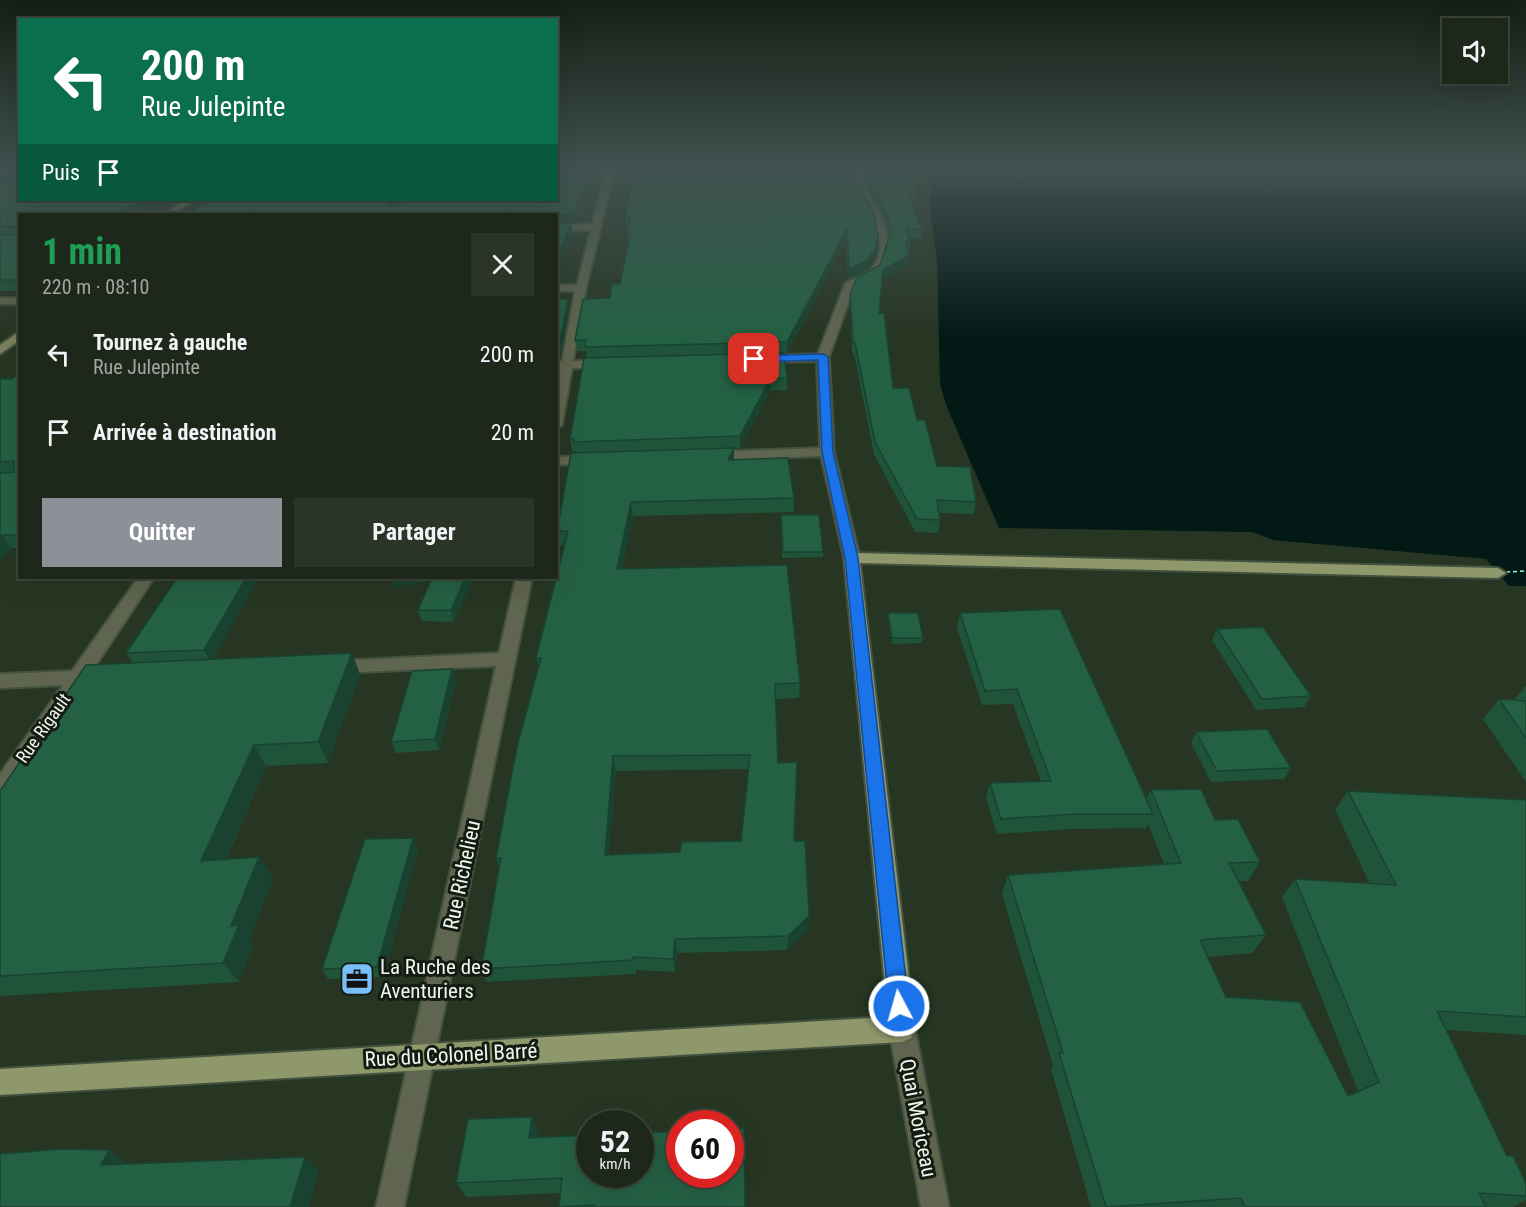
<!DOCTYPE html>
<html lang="fr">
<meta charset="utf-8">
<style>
body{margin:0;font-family:"Roboto Condensed",sans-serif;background:#2a3427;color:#f1f3f6;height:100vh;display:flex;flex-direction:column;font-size:22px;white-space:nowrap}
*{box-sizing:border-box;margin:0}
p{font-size:20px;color:#a0a6a2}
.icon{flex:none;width:33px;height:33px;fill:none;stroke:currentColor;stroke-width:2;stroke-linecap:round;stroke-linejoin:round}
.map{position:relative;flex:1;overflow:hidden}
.details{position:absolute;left:18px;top:213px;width:540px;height:366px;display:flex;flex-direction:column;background:#1d281a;border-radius:0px;box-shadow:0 6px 24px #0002,0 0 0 2px #3b4439}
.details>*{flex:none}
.top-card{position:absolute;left:18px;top:18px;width:540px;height:183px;border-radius:0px;box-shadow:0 6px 24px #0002,0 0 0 2px #3b4439;background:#0b6e4f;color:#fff;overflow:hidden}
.buttons{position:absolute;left:1442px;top:18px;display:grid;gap:12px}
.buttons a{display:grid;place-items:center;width:66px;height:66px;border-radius:0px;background:#1d281a;box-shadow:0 6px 24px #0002,0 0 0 2px #3b4439;font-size:30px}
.speed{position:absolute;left:576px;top:1110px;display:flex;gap:12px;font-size:30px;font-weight:700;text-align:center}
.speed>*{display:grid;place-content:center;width:78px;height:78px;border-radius:50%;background:#1d281a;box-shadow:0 6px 24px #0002,0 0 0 2px #3b4439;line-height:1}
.speed small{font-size:15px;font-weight:400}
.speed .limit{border:9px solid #d22;background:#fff;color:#111}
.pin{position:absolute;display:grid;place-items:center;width:51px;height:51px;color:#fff;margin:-26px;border-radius:12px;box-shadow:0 3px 9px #0006}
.me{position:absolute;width:66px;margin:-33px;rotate:354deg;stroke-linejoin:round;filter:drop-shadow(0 0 4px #0008)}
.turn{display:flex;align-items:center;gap:21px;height:126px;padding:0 24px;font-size:27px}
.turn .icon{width:78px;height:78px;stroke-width:2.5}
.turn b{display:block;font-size:42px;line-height:51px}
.then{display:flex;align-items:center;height:57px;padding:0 24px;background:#0003;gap:12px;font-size:22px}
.round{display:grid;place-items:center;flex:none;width:63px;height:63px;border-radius:0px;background:#2a3427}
.headline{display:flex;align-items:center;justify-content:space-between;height:102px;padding:0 24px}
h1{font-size:36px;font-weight:700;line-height:45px;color:#1e9e55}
.cta{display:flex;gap:12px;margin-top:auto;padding:12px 24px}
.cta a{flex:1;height:69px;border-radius:0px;background:#8c9099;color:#fff;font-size:24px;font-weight:700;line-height:69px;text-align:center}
.cta a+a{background:#2a3427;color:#f1f3f6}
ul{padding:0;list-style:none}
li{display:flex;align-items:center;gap:18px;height:78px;padding:0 24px}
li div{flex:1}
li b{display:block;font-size:22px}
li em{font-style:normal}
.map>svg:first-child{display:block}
.water{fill:#031916}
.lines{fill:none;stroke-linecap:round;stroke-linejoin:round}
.ferry{stroke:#8bfce9;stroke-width:1.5;stroke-dasharray:4 3;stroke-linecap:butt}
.minor-casing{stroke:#43513f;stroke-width:4}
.tertiary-casing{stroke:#43513f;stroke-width:4}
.secondary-casing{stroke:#43513f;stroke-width:4}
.primary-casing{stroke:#43513f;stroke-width:4}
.minor{fill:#60654f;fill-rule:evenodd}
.tertiary{fill:#60654f;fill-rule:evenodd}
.secondary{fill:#7a825e;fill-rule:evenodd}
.primary{fill:#8e986a;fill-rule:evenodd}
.wall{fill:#1f533a;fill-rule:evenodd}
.shaded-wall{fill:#194330}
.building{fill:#246044;stroke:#194330;stroke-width:1.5;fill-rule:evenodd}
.route{fill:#1a73e8;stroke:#114b97;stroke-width:1.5}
.labels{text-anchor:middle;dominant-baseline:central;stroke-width:6;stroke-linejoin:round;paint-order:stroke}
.street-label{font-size:18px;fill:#eef8eb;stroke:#141b13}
.near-street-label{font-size:21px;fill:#eef8eb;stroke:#141b13}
.near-poi-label{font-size:21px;fill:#eef8eb;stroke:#141b13;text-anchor:start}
</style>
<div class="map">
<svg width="1526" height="1207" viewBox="0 0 1526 1207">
<rect width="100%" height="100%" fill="#273623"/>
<path class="water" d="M936,167H1526V586H1509L1486,559L1273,540L1252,532L999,528L946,405L940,384L937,260L929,202Z"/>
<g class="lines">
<path class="ferry" d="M1506,572L1526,571"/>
<defs>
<path id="minor" d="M607,167H615L586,288L573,361L603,360L609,364L603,368H572L562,425L556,429V389L560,368H556V361H562L575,291H556V285H577L591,230L556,231V225L592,224Z
M852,167H860C867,214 906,221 877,274L854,286L829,357L834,452L860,558L852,563L844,558L821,456L713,460L706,456L713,452L820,448L817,361L764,362L758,359L764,356L818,354L845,284C852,278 863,277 869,271C900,242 856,198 852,167Z
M0,298H20V304H0Z
M592,456L597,457V463L556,465V457Z
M138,578H154L92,671L104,672L107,677L104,682L82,684L7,796L0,798V774L63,685L0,688V674L72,671Z
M516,578H532L404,1207H376L496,666L337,673L331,672L328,667L331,662L337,661L499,653Z"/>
<path id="tertiary" d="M902,1016L911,1020L915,1029L949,1207H921L889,1029L893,1020Z"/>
<path id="secondary" d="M184,200H193L175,214H166Z
M20,331V340L0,354V345Z"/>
<path id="primary" d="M852,553L1498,568L1506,573L1498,578L860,563L915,1029L911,1038L902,1042L0,1095V1069L888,1017L844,558Z"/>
</defs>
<use href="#minor" class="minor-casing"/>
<use href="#tertiary" class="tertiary-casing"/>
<use href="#secondary" class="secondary-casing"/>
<use href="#primary" class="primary-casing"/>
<use href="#minor" class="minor"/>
<use href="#tertiary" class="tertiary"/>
<use href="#secondary" class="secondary"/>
<use href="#primary" class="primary"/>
</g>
<path class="wall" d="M0,167H20V200H157L137,214H20V291H0Z
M556,167H606L604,171H589L576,222L568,223H571L572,233L556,275V214L208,200H402L396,206L399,207Z
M616,167H851L878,238L877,248L875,259L865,271L848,279L846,239L787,353L587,358L586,351H577L575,340L610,298L620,284L629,242H628L627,232L628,226H626L625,217L634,171H616Z
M862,167H914L916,172L915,181H912L916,194L915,203H912L922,229L921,238H909L910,243L908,265L883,280L879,313L893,388L917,420L937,466L976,502L974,514L939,513L940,520L938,533L915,532L874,454L854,354H852L850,305V295L880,265L889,236L888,228L866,182Z
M556,288L558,296L557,299H568L569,309L561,351L556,352Z
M784,353L787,378V390H770L740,448L734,449V460L794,498V512L633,516L622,569L800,683L799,698L776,699L778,763L794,841L808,930L787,950L677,953L675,972L636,970V974L487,982L481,969L499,868L496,858L539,667L536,658L565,545H560L557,531L576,453L575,451H572L570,439ZM749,769L741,841L680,852L609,855L616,771Z
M20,373V548H11L0,561V379H12Z
M781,515L823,552V557L782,558Z
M177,578L213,659L360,674L328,763L266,766L226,860L259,857L273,878L249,939L253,945L239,982L0,996V791L133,663L126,653Z
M392,578H473L454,622L422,621L418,610L431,580L395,587Z
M888,613L923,638L922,643L892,644L888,619Z
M960,613L1146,798L1151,790L1215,820L1260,862L1248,881H1238L1266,935L1252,953L1207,957L1226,997L1348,1096L1358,1091L1282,897L1295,879L1370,884L1335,810L1348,791L1526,800V1035L1446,1030L1507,1156L1526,1183V1200L1513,1207H1091L1051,1069L1053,1065L1002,894L1008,875L1164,864L1148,824L1146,828L1071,829L997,834L986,798L990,783L1041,781L1013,704L982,705L957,628Z
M1217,629L1311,696L1304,707L1256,710L1212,640Z
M452,669L456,680L439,750L396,753L391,742Z
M1525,687H1526V782L1483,719L1499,699L1514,700Z
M1196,732L1291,768L1284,779L1211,782L1191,743Z
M413,838L418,849L383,977L328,979L322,969Z
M540,1133L539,1137L745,1207H559L560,1193L466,1197L456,1183Z"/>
<path class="shaded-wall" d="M10,167H16L19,173L0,182V171Z
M586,167H588L589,171L576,222L556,225V215Z
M140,200H157L137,214H120Z
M392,200H402L391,214L388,205Z
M571,223L572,233L556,275V261Z
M847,229L846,239L787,353V342Z
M878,238L877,248L875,259L865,271L848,279L849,269Z
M909,255L908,265L883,280V270Z
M568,299L569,309L561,351L560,340Z
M770,379V390L740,448V436Z
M734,448V461L728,460Z
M631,502L633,516L619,584L617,569Z
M2,535L11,548L0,561V538Z
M246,578H259L211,663L204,650Z
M392,578H441L395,587Z
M465,578H473L454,622L451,610Z
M352,653L360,674L328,763L318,742Z
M452,669L456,680L439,750L435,739Z
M254,745L266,766L216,881L201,861Z
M613,756L616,771L608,869L605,855Z
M413,838L418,849L383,977L377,967Z
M259,857L273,878L249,939L253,945L239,982L223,963L231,926Z
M809,916L808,930L787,950L788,936Z
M675,939L677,953L675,972L673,959Z
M532,1117L540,1133L537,1154L529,1138Z
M109,1150L128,1164L101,1165Z
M305,1157L319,1171L309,1207H290Z"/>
<path class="building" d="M0,167H10L0,171Z
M17,167H20V200H140L120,214H20V280H0V235H15L17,227L0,226V181L16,174Z
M556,167H586L575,213L556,215L190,214L208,200H392L388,205L399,207L404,200H556Z
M635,167H851L874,214L878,238L876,249L866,261L849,269L847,229L787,342L585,347L586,340H575L583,299L610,298L612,284H620L631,232H627L630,217H625Z
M865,167H914L916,172H910L916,194H908L922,229H907L910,243H906L909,255L883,270L879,313H884L893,388H909L917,420H925L937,466L970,467L976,502L937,500L940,520L917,519L875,442L855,343H853L850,295L857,277L880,265L891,232L889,219L867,173Z
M556,223H571L556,261Z
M556,299H568L560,340H556Z
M784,353L787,378L770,379L740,436L574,442V439H570L584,358Z
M20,373V535H2L0,538V473L14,472V461L0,462V379H12Z
M734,448L728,460L788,458L794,498L631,502L617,569L787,565L800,683L775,684L778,763L797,762L794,841H805L809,916L788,936L675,939L673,959L633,957V960L481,969L501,858H496L517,747L541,658H536L568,531H557L571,453ZM750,755L741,841L682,842L680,852L605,855L613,756Z
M781,515H819L823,552H783Z
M177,578H246L204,650L126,653Z
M432,578H465L451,610H418Z
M1060,609L1153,814H1076L1001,819L990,783L1051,781L1017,689L985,691L960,613Z
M888,613H918L923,638H892Z
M1263,627L1311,696L1262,699L1217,629Z
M352,653L318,742L254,745L201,861L259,857L231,926L239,925L223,963L0,976V791L86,665Z
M452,669L435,739L391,742L412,671Z
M1499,699L1526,701V738Z
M1267,729L1291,768L1217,771L1196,732Z
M1201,789L1215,820L1238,819L1260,862L1229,863L1266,935L1200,940L1226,997L1300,1002L1348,1096L1379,1082L1295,879L1396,885L1348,791L1526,800V1017L1437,1011L1507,1156H1513L1526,1183V1196L1479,1193L1486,1207H1245L1241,1198L1106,1207L1059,1053H1063L1008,875L1181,863L1151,790Z
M413,838L377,967L322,969L365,839Z
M532,1117L529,1138L590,1135V1174H640V1133L680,1131V1174H730V1129L744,1128L745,1207H594V1205L559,1207L562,1178L456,1183L468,1119Z
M61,1149L109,1150L101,1165L305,1157L290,1207H0V1154Z"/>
<linearGradient id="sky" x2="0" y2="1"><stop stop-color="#151e13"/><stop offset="0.5" stop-color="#415250"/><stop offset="1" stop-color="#415250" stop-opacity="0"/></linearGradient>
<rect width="1526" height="336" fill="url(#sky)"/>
<path class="route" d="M823,354L828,357L833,452L858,558L909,1006L906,1014L899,1017L892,1014L889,1006L845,558L822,452L818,360L754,362L749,359L754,356Z"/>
<defs>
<symbol id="office-square" viewBox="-11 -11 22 22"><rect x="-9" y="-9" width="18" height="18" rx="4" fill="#79bff8" stroke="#141b13"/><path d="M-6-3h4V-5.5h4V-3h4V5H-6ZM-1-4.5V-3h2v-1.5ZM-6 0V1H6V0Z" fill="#111"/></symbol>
</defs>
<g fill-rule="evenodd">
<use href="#office-square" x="338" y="960" width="38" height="38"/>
</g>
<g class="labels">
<g class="street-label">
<text transform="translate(43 728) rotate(-55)">Rue Rigault</text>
</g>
<g class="near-street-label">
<text transform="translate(462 875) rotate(-78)">Rue Richelieu</text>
<text transform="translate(451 1055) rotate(-3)">Rue du Colonel Barré</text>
<text transform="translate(918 1118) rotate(79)">Quai Moriceau</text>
</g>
<g class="near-poi-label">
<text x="380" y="967">La Ruche des<tspan x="380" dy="24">Aventuriers</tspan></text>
</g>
</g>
</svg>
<div class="buttons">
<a><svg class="icon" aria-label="sound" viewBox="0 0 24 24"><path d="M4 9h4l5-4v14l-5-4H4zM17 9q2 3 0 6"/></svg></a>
</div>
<div class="speed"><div>52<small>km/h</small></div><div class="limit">60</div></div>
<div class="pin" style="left:754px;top:359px;background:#d93025"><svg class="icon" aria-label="arrive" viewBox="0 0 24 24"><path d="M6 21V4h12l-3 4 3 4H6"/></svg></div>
<svg class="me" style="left:899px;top:1006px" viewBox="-20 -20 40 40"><circle r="17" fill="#1a73e8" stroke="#fff" stroke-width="3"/><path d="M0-11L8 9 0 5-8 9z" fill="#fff"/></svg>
<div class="top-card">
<div class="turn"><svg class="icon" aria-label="left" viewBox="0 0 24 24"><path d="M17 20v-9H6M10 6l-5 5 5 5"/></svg><div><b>200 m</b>Rue Julepinte</div></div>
<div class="then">Puis<svg class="icon" aria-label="arrive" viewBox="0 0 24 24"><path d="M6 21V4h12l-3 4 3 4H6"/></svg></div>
</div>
<section class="details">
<div class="headline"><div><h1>1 min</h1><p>220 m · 08:10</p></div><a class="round"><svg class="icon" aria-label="close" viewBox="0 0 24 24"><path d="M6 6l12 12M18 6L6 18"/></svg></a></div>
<ul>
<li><svg class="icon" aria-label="left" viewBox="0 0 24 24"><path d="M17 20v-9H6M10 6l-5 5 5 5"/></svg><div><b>Tournez à gauche</b><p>Rue Julepinte</p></div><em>200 m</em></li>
<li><svg class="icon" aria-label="arrive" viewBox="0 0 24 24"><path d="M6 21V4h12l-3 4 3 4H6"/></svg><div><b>Arrivée à destination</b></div><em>20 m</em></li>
</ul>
<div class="cta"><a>Quitter</a><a>Partager</a></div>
</section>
</div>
